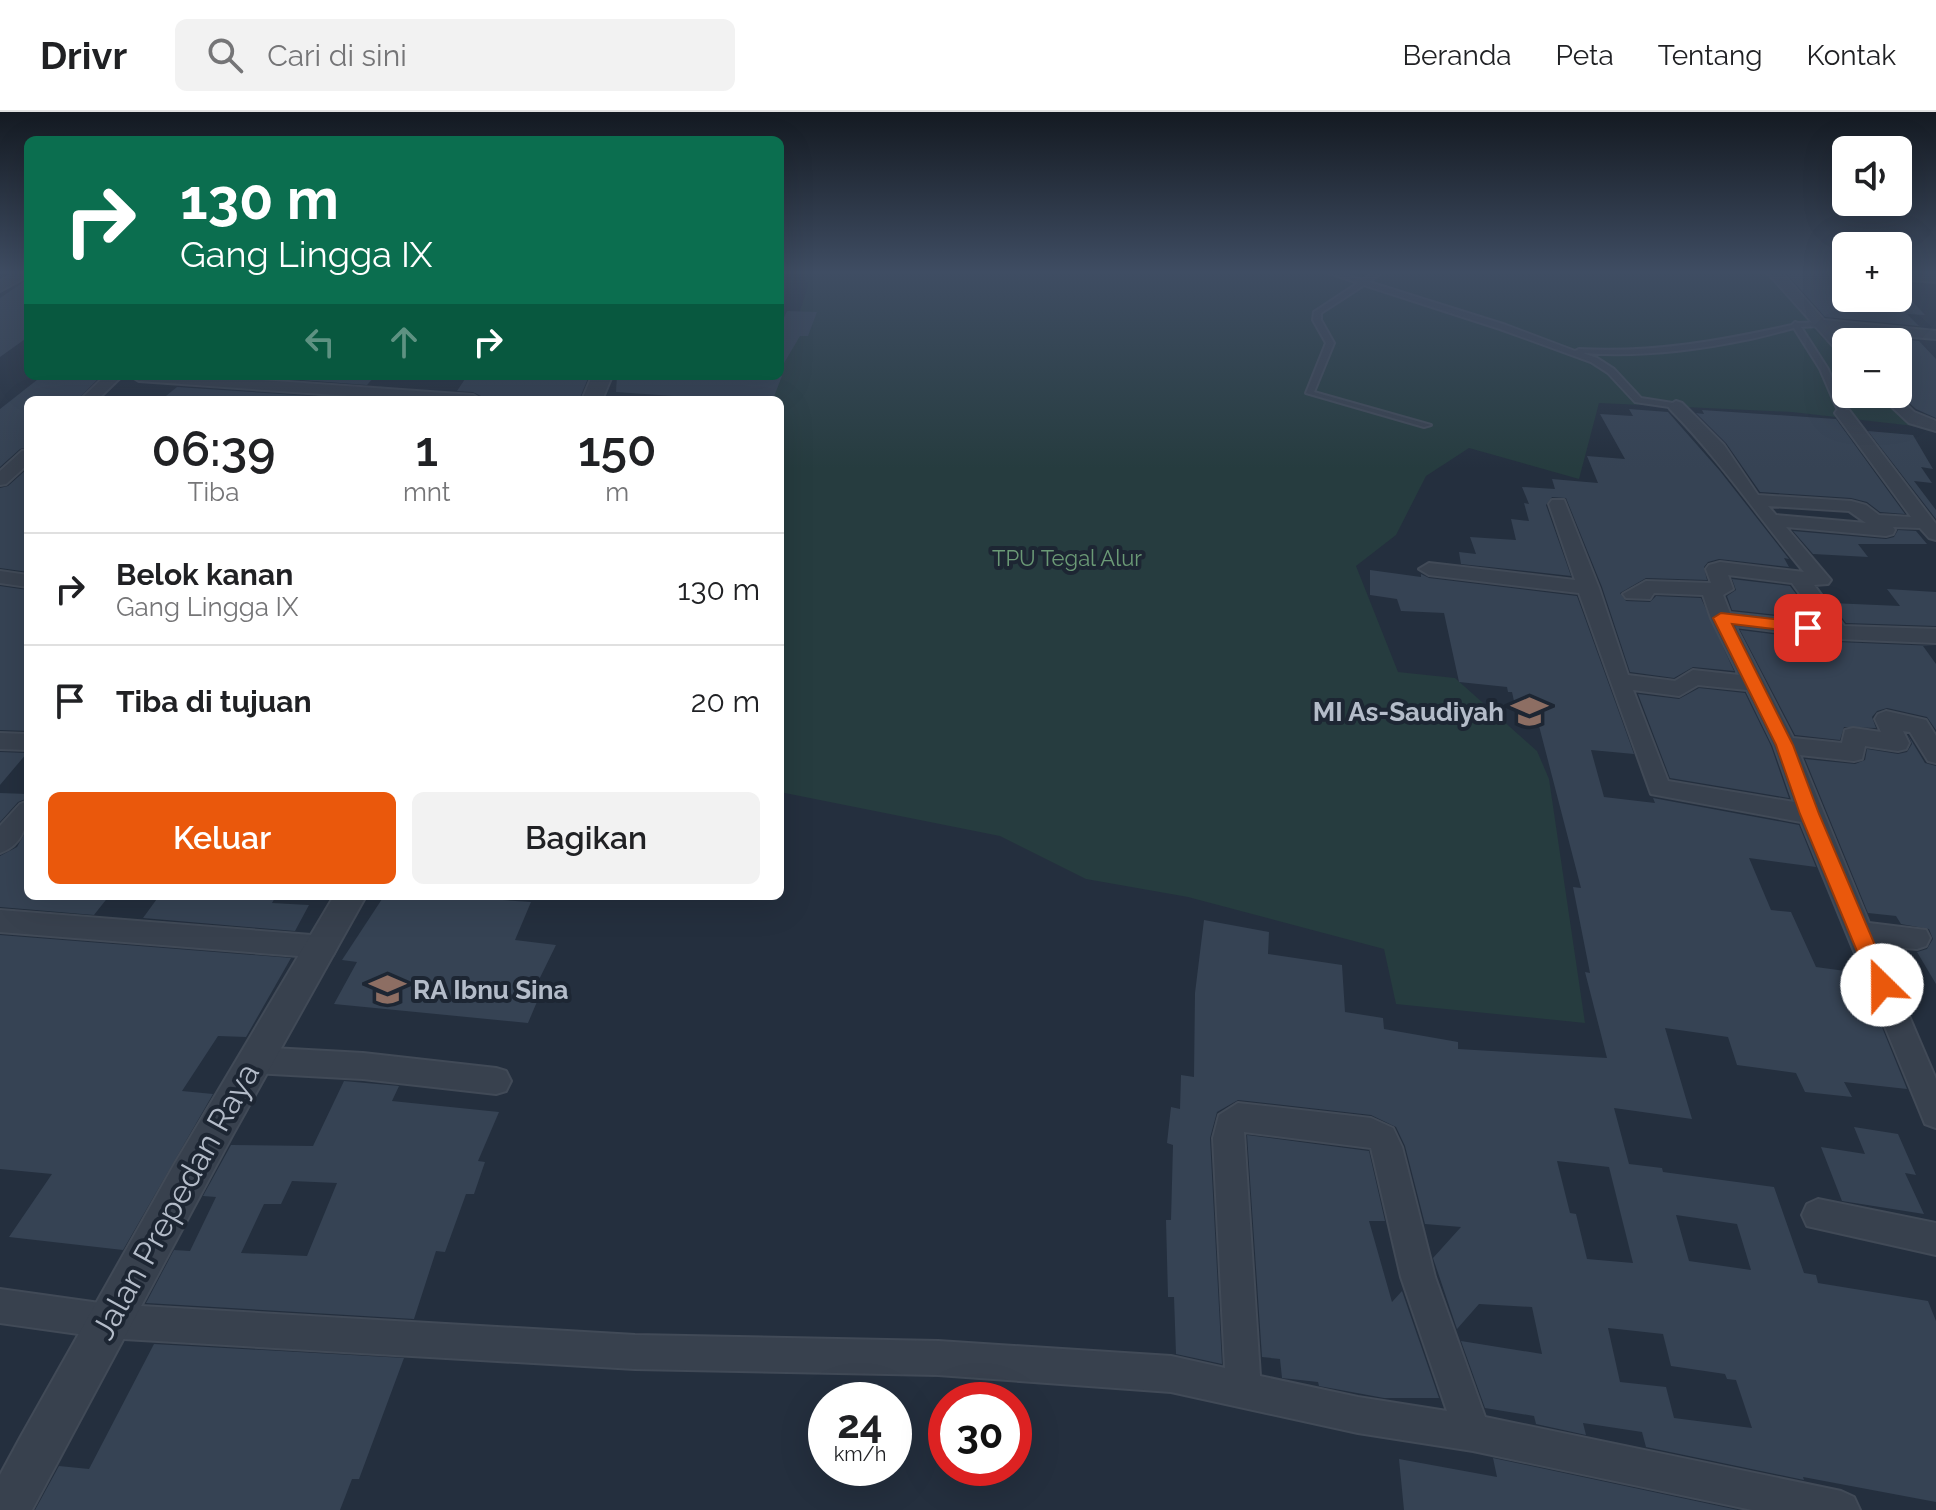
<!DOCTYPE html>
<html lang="id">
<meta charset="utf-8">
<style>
body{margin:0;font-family:Raleway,sans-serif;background:#f2f2f2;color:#202124;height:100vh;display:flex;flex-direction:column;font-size:30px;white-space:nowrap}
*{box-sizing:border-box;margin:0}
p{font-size:26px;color:#757577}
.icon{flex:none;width:44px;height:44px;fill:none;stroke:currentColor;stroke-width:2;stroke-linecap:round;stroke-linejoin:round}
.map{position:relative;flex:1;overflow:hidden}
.side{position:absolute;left:24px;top:284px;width:760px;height:504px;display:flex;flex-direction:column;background:#fff;border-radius:12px;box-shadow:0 8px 32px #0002}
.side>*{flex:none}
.top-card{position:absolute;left:24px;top:24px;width:760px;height:244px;border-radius:12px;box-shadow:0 8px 32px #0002;background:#0b6e4f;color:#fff;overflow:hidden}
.tools{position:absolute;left:1832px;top:24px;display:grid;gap:16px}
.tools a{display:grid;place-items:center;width:80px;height:80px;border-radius:12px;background:#fff;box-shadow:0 8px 32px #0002;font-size:40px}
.speed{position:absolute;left:808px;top:1270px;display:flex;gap:16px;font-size:40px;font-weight:700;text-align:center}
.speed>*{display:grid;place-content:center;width:104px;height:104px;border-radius:50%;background:#fff;box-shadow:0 8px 32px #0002;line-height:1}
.speed small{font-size:20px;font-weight:400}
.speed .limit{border:12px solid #d22;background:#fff;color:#111}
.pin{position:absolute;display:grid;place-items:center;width:68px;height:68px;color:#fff;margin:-34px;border-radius:16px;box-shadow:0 4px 12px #0006}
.me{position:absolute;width:88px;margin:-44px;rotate:337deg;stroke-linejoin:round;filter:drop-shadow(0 0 6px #0008)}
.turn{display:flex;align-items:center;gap:28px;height:168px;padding:0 24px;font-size:36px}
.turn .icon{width:104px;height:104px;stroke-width:2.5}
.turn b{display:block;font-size:56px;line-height:68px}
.lanes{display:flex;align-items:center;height:76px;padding:0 24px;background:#0003;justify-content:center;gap:40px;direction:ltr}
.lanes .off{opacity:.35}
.eta{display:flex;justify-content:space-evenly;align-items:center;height:136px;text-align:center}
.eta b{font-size:48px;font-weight:600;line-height:56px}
.button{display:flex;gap:16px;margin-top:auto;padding:16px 24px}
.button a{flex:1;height:92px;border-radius:12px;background:#ea580c;color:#fff;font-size:32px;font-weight:600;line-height:92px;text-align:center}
.button a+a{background:#f2f2f2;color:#202124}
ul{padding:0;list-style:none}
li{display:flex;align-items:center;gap:24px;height:112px;padding:0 24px;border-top:2px solid #e0e0e0}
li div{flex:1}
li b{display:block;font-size:30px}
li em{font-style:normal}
header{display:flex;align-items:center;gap:48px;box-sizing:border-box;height:112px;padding:0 40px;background:#fff;border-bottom:2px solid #e0e0e0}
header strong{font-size:38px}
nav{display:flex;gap:44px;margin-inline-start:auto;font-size:28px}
.search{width:560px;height:72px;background:#f2f2f2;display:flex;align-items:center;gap:20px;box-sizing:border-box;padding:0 28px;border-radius:12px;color:#757577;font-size:30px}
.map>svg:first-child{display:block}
.green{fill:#263c3f}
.building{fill:#364354;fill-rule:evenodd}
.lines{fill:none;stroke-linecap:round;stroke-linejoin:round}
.service-casing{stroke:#414a57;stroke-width:4}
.minor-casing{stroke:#414a57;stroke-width:4}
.tertiary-casing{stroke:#414a57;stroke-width:4}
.service{fill:#38414e;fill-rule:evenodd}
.minor{fill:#38414e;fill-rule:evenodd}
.tertiary{fill:#38414e;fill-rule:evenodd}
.route{fill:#ea580c;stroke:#983908;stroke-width:2}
.labels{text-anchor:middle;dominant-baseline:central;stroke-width:8;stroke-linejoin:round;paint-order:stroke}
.far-park-label{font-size:22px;fill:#6b9a76;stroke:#1d2633}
.poi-label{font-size:26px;font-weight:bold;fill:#b4bcc9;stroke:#1d2633;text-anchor:end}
.near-street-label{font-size:32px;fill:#b4bcc9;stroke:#1d2633}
</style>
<header>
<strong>Drivr</strong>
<div class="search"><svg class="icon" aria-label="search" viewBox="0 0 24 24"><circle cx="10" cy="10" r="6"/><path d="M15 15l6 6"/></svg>Cari di sini</div>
<nav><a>Beranda</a><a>Peta</a><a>Tentang</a><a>Kontak</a></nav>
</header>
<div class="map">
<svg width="1936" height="1398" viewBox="0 0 1936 1398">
<rect width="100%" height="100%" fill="#242f3e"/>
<path class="green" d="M805,161H1772L1846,243V282H1883L1914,314L1792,300L1599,291L1579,367L1469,336L1426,364L1396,423L1356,454L1398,560L1455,566L1537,639L1549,667L1585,911L1396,892L1384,837L1188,785L1086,767L1000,724L780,680V288H771L808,174Z"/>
<path class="building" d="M1786,161H1846V186H1898V178L1903,179L1925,203L1907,202L1919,214L1825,205Z
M28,167V225L0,245V186Z
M787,199L817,200L808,224H800L780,258V214Z
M1841,222L1919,229L1936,247V306L1916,297L1898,281V230H1849Z
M42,264H101L77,288H28V335L20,337L0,355V297Z
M247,264H375L367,273Z
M467,264H589L579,288H556L558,284H481L473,280L457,279Z
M617,264H782L773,287L720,286L719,288H671L673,284L616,280Z
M177,275L354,287L161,288Z
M1629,297L1668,300L1720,359L1789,447L1784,446L1789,455L1719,447L1708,450L1704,455L1707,468L1646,466L1620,481L1626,489L1650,490L1656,484L1701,486L1734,559L1693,555L1674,566L1630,560L1602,475L1566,386L1552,385L1546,393L1571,464L1461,452L1459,440L1476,442L1470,425L1516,428L1511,407L1529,409L1524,391L1529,392L1522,375L1555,377L1552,367L1598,371L1587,344L1625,347L1600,302L1633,304Z
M1702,298L1836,307L1905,402L1880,400L1867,390L1851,386L1760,380L1726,331L1696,301L1704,302Z
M1868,319L1913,323L1933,357L1921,355L1932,371L1914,369L1936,398V407Z
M28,356V460L0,456V376L8,374Z
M1898,418L1916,419L1927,432H1858L1868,445L1813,442L1793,419L1886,427L1894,425Z
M1370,458L1421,465V462L1429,466L1577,484L1634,642L1591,638L1604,685L1655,691L1653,686L1799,713L1816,755L1749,746L1771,798L1791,800L1816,855L1860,861L1907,977L1844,970L1852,985L1805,980L1796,961L1737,953L1728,925L1665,916L1692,1007L1614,996L1629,1052L1662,1056L1663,1060L1774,1075L1804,1161L1816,1163L1818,1171L1928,1189L1936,1209V1390L1803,1365L1804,1368L1646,1335L1642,1320L1583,1311L1586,1323L1536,1312L1534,1304L1485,1296L1461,1229L1542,1242L1532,1195L1479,1192L1457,1217L1433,1146L1461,1115L1425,1112L1405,1034L1396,1015L1371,1003L1238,988L1217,1000L1210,1026L1222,1252L1176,1242L1174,1185H1168L1166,1108H1171L1173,1033L1167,1031L1171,995L1180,997L1181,963L1194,965L1195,881L1204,808L1269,820L1268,842L1342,853L1345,900L1383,906L1384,917L1458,930V937L1607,946L1585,860L1590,861L1573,775L1581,776L1538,610L1518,607L1512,580H1508L1507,575L1459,570L1444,501L1401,499L1397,487L1370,483ZM1557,1049L1609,1055L1633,1151L1587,1147L1576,1102L1570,1101ZM1676,1103L1737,1112L1751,1158L1689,1149ZM1608,1216L1663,1222L1671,1254L1725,1262L1727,1267L1736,1268L1752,1316L1674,1306L1666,1275L1620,1270Z
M1732,467L1790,474L1815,507L1732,498L1727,484L1736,478Z
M0,474L28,478V619L0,618Z
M1887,477L1936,480V514L1846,511L1831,491L1900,494Z
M1740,518L1838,530L1936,534H1923L1936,552V618L1927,605L1887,596L1877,599L1872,605L1876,616L1844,615L1840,628L1795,623Z
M1699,576L1745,581L1771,634L1789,686L1670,666L1638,582L1679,587Z
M1908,623L1925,651L1936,654V872L1917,840L1927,837L1933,827L1929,817L1901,812L1896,804L1868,801L1805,647L1855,652L1865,648L1867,637L1898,642L1907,640L1912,632Z
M0,640L27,641L0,673Z
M0,681L28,682V686L18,690L0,710Z
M28,715V784H109L94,803L0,795V744L17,735Z
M159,784H276L272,791L309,793L295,819L143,806Z
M384,784H443L531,790L515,828L556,833L531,884L539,885L528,911L334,892L357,850L342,848Z
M0,823L291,846L246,925L218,924L182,979L213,982L123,1138L9,1125L52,1062L0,1057Z
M344,969L399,974L392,989L499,1000L478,1049L485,1050L474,1082H466L445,1140L436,1139L414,1207L146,1191L174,1138L190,1139L216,1085L203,1084L231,1033L313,1034ZM292,1069L337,1071L307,1144L241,1141L264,1092H281Z
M1854,1015L1898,1022L1916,1063L1905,1061L1924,1102L1842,1089L1821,1035L1865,1042Z
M1247,1023L1369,1039L1385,1109H1369L1392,1190L1402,1179L1439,1286H1384L1319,1274L1318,1270L1282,1266L1280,1247L1262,1245Z
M154,1232L404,1246L359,1367H352L340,1398H35L59,1354L89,1357Z
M1493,1346L1738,1398H1404L1399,1347L1497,1365Z"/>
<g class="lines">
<defs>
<path id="service" d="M1330,161H1339L1362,168L1374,161H1381L1369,170L1506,213L1575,239L1579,237C1652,241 1721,229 1792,213L1795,210L1798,211L1823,210L1824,212L1820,214L1801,215L1828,257L1847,301L1843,303L1839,301L1820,257L1794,216C1778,220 1762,225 1745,228C1692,239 1638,245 1583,241L1597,246L1614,257L1641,286L1679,292V296H1676L1635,290L1608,261L1591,250L1500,217L1364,173L1321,201V208L1334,231L1314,280L1431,313L1424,315L1306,281L1326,231L1313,208L1314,200L1358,171Z"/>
<path id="minor" d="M15,161H28V164L0,179V169Z
M1768,161H1782L1824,208L1936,219V227L1833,218L1846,231V245L1841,243Z
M1898,161L1936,162V170L1898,167Z
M105,264H122L97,288H80Z
M131,264H204L473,283L481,288H407L139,269Z
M1878,282H1895L1914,300L1936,309V319L1909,311Z
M1676,289L1682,291L1724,333L1758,383L1851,389L1866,393L1879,403L1911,405L1835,301L1837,298H1849L1936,412V428L1929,426L1920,416L1893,415L1895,418L1893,422L1886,424L1786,415L1831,468L1828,472L1814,473L1844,514L1936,517V531L1838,527L1735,514L1793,626L1842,631L1845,618L1853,616L1881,620L1875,607L1878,602L1886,599L1926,608L1936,624V651L1928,649L1910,620L1903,619L1909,631L1906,637L1898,639L1865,634L1862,647L1854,649L1800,643L1869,811L1926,818L1930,826L1926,834L1917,837L1879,834L1936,967V1016L1925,1012L1801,710L1651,682L1579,481L1429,463L1419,457L1429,451L1575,468L1549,392L1552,388H1564L1599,476L1628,563L1675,569L1693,558L1739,563L1711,506L1703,483L1654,481L1650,487L1626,486L1623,482L1646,469L1711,471L1706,457L1709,453L1720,450L1804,460C1759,406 1720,348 1670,297L1668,294ZM1768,394L1849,399L1866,411L1776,403ZM1728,463L1792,471L1821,511L1730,501L1723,483L1733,477ZM1698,573L1747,578L1774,633L1794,690L1668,669L1633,578L1679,584Z
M28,338V352L6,372L0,373V359L22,339Z
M0,459L28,463V475L0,471Z
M0,621L28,622V638L0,637Z
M28,689C28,711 24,733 0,741V714L20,692Z
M0,798L324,824L333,827L337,835L333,843L324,846L0,820Z
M254,935L363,941L496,956L506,959L511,969L506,979L496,982L363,967L254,961L244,957L240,948L244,939Z
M1238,991L1371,1006L1393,1016L1402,1035L1435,1165L1485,1305L1841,1379L1854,1385L1860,1398H1752L1473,1339L1358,1321L1171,1280L938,1263L635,1257L107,1226L0,1211V1177L107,1192L635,1223L938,1229L1171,1244L1225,1256L1213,1026L1219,1003ZM1244,1020L1371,1036L1401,1165L1447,1299L1358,1285L1260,1264Z
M1818,1087L1936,1111V1143L1807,1114L1802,1103L1807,1092Z"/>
<path id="tertiary" d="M592,264H612L602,288H582Z
M334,784H366L232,1024L32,1398H0V1363L20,1326L174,1053Z"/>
</defs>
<use href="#service" class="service-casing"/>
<use href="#minor" class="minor-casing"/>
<use href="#tertiary" class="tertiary-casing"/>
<use href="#service" class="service"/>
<use href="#minor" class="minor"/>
<use href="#tertiary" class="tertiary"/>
</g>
<linearGradient id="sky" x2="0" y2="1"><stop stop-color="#141a22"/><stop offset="0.45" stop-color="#3f4d63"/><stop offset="1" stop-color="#3f4d63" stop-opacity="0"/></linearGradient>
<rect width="1936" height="356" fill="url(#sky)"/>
<path class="route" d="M1721,501L1808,511L1816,516L1808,521L1732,512L1793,633L1819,702L1892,873L1889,879L1882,882L1874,879L1871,873L1800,702L1776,633L1713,506Z"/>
<defs>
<symbol id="school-bare" viewBox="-9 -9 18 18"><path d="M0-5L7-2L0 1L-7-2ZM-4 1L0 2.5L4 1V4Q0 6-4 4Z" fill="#8d6e63" stroke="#1d2633" stroke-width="2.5" paint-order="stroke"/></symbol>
</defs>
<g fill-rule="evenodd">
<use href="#school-bare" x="1504" y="574" width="51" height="51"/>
<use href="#school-bare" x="362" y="852" width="51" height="51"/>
</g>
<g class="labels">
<g class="far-park-label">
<text x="1067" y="446">TPU Tegal Alur</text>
</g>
<g class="poi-label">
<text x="1504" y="600">MI As-Saudiyah</text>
<text x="413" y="878" text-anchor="start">RA Ibnu Sina</text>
</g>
<g class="near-street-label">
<text transform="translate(175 1089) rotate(-61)">Jalan Prepedan Raya</text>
</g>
</g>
</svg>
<div class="tools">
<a><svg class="icon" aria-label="sound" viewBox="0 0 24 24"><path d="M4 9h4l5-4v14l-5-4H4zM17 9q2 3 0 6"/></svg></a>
<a>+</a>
<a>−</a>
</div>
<div class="speed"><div>24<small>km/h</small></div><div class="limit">30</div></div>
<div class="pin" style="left:1808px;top:516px;background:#d93025"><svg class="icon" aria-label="arrive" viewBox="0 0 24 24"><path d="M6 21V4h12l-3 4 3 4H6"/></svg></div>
<svg class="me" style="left:1882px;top:873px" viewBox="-20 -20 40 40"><circle r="19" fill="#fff"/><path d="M0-13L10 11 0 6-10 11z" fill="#ea580c"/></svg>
<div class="top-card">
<div class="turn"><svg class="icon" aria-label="right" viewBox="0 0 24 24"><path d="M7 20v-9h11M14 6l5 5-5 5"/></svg><div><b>130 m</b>Gang Lingga IX</div></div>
<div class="lanes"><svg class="icon off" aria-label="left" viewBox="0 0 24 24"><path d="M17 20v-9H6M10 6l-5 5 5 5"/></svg><svg class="icon off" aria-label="ahead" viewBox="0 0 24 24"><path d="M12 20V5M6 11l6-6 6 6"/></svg><svg class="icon" aria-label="right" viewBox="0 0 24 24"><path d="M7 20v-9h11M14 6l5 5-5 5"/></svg></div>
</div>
<section class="side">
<div class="eta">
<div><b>06:39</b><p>Tiba</p></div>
<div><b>1</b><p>mnt</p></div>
<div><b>150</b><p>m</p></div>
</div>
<ul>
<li><svg class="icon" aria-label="right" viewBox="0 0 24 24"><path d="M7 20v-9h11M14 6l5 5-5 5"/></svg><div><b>Belok kanan</b><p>Gang Lingga IX</p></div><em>130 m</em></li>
<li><svg class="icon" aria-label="arrive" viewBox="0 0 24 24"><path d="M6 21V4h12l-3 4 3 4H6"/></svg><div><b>Tiba di tujuan</b></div><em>20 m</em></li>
</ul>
<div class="button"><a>Keluar</a><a>Bagikan</a></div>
</section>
</div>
